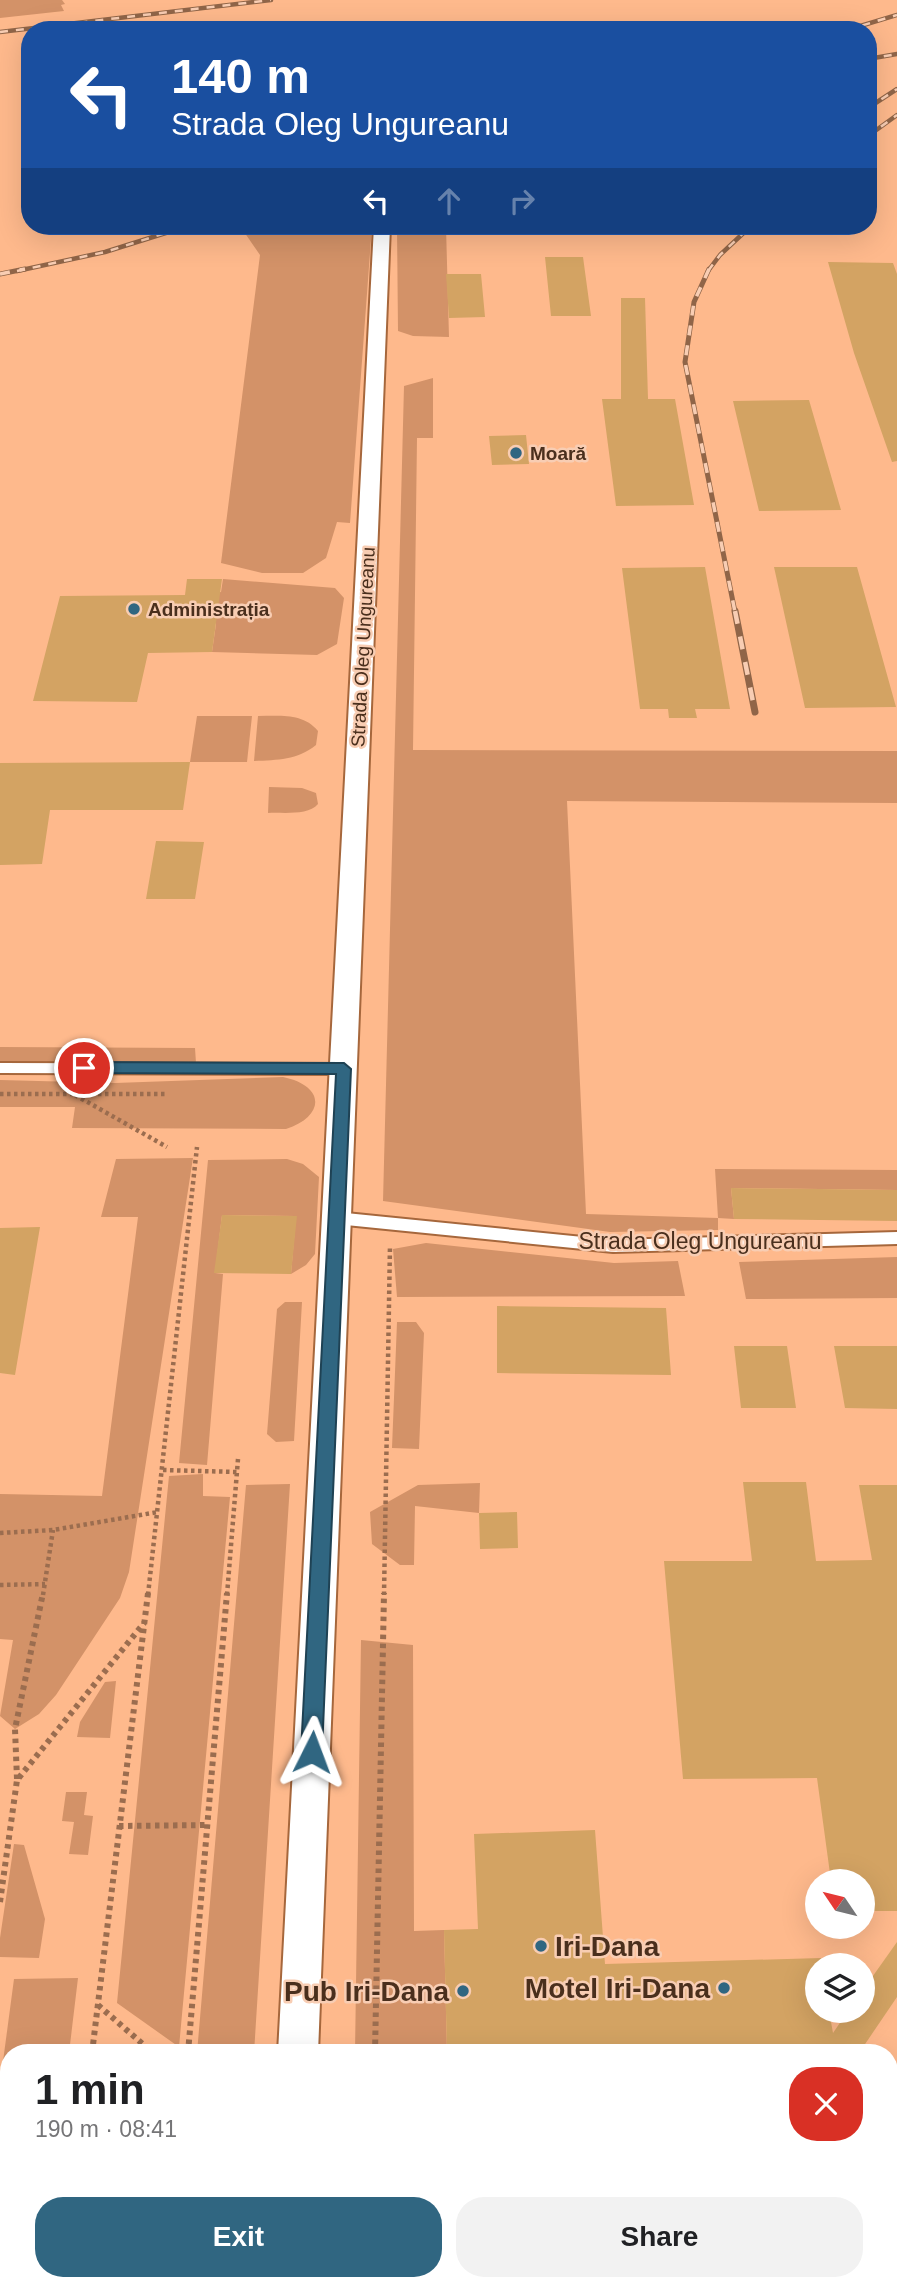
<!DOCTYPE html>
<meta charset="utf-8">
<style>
body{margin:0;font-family:Helvetica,sans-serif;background:#f2f2f2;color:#202124;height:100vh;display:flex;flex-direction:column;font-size:26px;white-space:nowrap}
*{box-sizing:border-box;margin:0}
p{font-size:23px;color:#757577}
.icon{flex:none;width:38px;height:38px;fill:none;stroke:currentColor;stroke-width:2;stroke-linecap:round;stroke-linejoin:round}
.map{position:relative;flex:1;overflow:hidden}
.details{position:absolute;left:0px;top:2044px;width:898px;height:247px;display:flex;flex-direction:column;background:#fff;border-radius:28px 28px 0 0;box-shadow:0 7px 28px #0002}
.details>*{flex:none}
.hud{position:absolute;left:21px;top:21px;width:856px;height:214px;border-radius:28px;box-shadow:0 7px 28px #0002;background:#1a4fa0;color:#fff;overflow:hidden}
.needle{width:46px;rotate:305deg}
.fabs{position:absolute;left:805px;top:1869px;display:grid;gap:14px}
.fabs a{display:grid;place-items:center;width:70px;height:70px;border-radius:50%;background:#fff;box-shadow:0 7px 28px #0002;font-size:35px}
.pin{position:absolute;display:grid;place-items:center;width:60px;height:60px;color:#fff;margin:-30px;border:4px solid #fff;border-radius:50%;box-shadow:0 2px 7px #0007}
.me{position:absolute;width:77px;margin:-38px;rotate:3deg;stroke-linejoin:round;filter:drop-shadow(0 0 5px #0008)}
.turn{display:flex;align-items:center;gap:24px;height:147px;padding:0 35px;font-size:32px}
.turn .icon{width:91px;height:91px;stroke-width:2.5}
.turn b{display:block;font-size:49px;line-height:60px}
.lanes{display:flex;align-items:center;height:66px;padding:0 35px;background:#0003;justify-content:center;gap:35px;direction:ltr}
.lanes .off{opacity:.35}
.round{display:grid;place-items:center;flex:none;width:74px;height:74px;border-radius:28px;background:#f2f2f2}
.headline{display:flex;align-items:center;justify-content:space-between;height:119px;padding:0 35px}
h1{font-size:42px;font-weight:700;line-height:52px}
.cta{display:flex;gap:14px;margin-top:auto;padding:14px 35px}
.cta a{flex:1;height:80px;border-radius:28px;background:#306681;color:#fff;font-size:28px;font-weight:700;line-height:80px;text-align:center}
.cta a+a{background:#f2f2f2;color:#202124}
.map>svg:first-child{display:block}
.green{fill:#d39268}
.building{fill:#d3a363}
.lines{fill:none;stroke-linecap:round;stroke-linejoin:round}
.lane-casing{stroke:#a6673c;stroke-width:4}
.street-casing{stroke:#a6673c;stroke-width:4}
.path-far1{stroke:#9b6d4f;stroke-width:4.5;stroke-dasharray:3.5 3.5;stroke-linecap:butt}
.path{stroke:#9b6d4f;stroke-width:6;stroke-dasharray:4.5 4.5;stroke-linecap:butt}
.lane{fill:#fff;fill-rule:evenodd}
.street{fill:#fff;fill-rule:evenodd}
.rail-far2-casing{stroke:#906548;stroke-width:4.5}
.rail-far1-casing{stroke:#906548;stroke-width:5}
.rail-casing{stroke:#906548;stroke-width:7}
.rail-far2{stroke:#f8cdb3;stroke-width:2.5;stroke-dasharray:8;stroke-linecap:butt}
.rail-far1{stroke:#f8cdb3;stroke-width:3.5;stroke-dasharray:10;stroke-linecap:butt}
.rail{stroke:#f8cdb3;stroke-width:4.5;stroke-dasharray:13;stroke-linecap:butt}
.route{fill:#306681;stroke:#1f4254;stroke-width:2}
.poi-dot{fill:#306681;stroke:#f8cdb3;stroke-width:2.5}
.labels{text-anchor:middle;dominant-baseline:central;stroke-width:5;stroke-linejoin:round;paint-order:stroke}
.far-poi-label{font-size:19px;font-weight:bold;fill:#4a2f1d;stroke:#f8cdb3;text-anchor:start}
.far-street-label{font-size:19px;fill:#4a2f1d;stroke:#f8cdb3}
.street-label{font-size:23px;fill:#4a2f1d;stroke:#f8cdb3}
.near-poi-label{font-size:28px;font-weight:bold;fill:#4a2f1d;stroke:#f8cdb3;text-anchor:end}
</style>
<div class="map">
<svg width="897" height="2290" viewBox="0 0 897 2290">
<rect width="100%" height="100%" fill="#feb98c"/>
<path class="green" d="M0,0H62L65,4L61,5L64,11L0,18Z
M240,226H372L350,523L337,522L326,558L303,573H262L221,563L260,255Z
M397,226H446L449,337L413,336L398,331Z
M433,378V438H417L413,750L897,751V803L567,801L586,1214L718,1218L715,1169L897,1170V1190L731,1188L734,1219L718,1218V1230L610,1232L383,1201L404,386Z
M223,579L335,588L344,598L337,644L317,655L212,652L216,624L214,593L221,592Z
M197,716H252L247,762H190Z
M258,716C281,716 303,713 318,731L316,745C297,760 278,760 254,761Z
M269,787L302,788L316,793L318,804C308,816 283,812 268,813Z
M0,1047L195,1048L196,1063L0,1062Z
M283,1077C326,1086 325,1116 286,1129L72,1128L75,1107H0V1080L115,1083Z
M193,1158L129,1572L120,1598L56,1695L39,1714L15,1729L0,1716L13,1640L0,1639V1494L102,1496L138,1217H101L116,1159Z
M287,1159L303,1164L319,1177L315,1254L306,1265L291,1274L296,1216L222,1215L215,1273L223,1274L207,1465L179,1463L208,1160Z
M426,1243L614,1263L678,1261L685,1296L397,1297L393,1249Z
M897,1257V1298L746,1299L739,1262Z
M285,1302H302L294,1441L276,1442L267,1434L277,1309Z
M397,1322H416L424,1333L419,1449L392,1448Z
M203,1474V1496L230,1497L179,2047L117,2003L169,1476Z
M480,1483L479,1513L415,1506L414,1565H400L372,1544L370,1512L418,1485Z
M290,1484L254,2053H197L246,1485Z
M361,1640L413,1645L414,1931L444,1930L447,2053H355Z
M116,1681L110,1738L77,1737L80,1722L105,1682Z
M66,1792H87L84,1815L93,1816L88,1855L69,1854L74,1822L62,1821Z
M14,1844L24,1845L45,1919L39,1958L0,1957V1938Z
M78,1978L69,2053H9V2240H0V2084L14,1979Z
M889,2132L897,2165V2290H352V2282H889Z
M85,2282H159L158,2290H84Z
M177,2282H239V2290H177Z"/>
<path class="building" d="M545,257H583L591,316H551Z
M828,262L893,263L897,274V461L892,462L854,353Z
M446,274H481L485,317L449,318Z
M621,298H645L648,399H675L694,505L616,506L602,399H621Z
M809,400L841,510L759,511L733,401Z
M526,435L529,464L492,465L489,436Z
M705,567L730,709H695L697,718H669L668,709H640L622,568Z
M774,567H857L896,707L805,708Z
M187,579H222L212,652L148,653L137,702L33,701L60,596L185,595Z
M190,762L183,810H50L42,864L0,865V763Z
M156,841L204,842L195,899H146Z
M731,1188L897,1190V1221L734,1219Z
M222,1215L297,1216L291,1274L214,1273Z
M40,1227L15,1375L0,1373V1228Z
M497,1306L666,1308L671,1375L497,1373Z
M734,1346H787L796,1408H741Z
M834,1346H897V1409L845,1408Z
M743,1482H806L816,1561L872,1560L859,1485H897V1911H863V1881H831L817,1778L683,1779L664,1561H752Z
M517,1512L518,1548L480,1549L479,1513Z
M595,1830L605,1964L821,1958L822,1965H817V2011H829L833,2033L848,2011H863V1990L897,1942V1997L859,2053H447L444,1930L478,1929L474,1834Z"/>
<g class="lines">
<defs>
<path id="lane" d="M0,1063L344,1064L351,1069L344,1074L0,1073Z
M336,1212L613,1240L897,1232V1244L613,1252L336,1224L331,1222L329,1218L331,1214Z"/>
<path id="street" d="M374,226H390L318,2053H278Z
M267,2282H309L308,2290H266Z"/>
</defs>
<use href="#lane" class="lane-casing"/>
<use href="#street" class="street-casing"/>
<path class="path-far1" d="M0,1094H167
M75,1095L167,1147
M163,1470L237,1472
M0,1533L53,1530L158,1512
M0,1585L45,1584
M43,1595L53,1530
M148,1595L197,1147
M227,1595L238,1459
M384,1595L390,1245"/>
<path class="path" d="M17,1779L15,1729L43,1593
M119,1826L207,1825
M0,1902L17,1780L144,1623
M98,2005L153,2053
M92,2053L148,1593
M188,2053L227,1593
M375,2053L384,1593
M889,2269L897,2270
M440,2282V2290
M63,2290L64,2282
M168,2290L169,2282"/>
<use href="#lane" class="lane"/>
<use href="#street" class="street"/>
<defs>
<path id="rail-far2" d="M847,30L897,15
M0,32L271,0
M868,59L897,54
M868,108L897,89
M868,136L897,115
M17,271L105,252L188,226
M708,271L720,255L751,226"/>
<path id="rail-far1" d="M709,269L694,302L685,362L735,612
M0,274L25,269"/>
<path id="rail" d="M735,611L755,712"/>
</defs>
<use href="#rail-far2" class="rail-far2-casing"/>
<use href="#rail-far1" class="rail-far1-casing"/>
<use href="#rail" class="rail-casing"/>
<use href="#rail-far2" class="rail-far2"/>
<use href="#rail-far1" class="rail-far1"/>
<use href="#rail" class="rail"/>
</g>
<path class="route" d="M84,1062L344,1063L351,1069L322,1752L319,1758L312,1761L304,1758L301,1752L336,1074L84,1073L77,1068Z"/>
<g class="poi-dot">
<circle cx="516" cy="453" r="7"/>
<circle cx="134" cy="609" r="7"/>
<circle cx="541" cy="1946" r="7"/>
<circle cx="724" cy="1988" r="7"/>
<circle cx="463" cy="1991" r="7"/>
</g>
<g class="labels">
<g class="far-poi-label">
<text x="530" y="453">Moară</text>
<text x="148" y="609">Administrația</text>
</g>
<g class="far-street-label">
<text transform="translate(363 647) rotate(-87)">Strada Oleg Ungureanu</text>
</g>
<g class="street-label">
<text x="700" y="1241">Strada Oleg Ungureanu</text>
</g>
<g class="near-poi-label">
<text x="555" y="1946" text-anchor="start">Iri-Dana</text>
<text x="710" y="1988">Motel Iri-Dana</text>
<text x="449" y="1991">Pub Iri-Dana</text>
</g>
</g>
</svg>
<div class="fabs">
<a><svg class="needle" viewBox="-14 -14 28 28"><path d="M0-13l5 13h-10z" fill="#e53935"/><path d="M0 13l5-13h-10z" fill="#757577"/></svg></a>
<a><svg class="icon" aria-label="layers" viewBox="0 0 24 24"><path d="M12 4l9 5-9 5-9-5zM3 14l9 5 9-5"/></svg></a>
</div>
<div class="pin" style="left:84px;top:1068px;background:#d93025"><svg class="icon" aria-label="arrive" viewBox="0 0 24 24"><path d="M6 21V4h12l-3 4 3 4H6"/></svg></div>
<svg class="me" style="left:312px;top:1752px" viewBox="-20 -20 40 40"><path d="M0-17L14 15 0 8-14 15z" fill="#306681" stroke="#fff" stroke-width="4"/></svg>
<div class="hud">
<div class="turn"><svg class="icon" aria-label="left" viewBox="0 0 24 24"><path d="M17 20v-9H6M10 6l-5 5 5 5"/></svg><div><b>140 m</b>Strada Oleg Ungureanu</div></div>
<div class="lanes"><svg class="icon" aria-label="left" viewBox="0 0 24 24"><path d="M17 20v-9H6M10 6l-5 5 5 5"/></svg><svg class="icon off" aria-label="ahead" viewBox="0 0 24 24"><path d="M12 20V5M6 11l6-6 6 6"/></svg><svg class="icon off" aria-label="right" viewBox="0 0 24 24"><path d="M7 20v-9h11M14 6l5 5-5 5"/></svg></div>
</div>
<section class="details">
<div class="headline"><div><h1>1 min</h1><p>190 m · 08:41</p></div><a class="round" style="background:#d93025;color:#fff"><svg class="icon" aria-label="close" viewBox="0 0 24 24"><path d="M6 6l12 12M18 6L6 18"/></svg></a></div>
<div class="cta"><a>Exit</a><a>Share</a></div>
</section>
</div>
